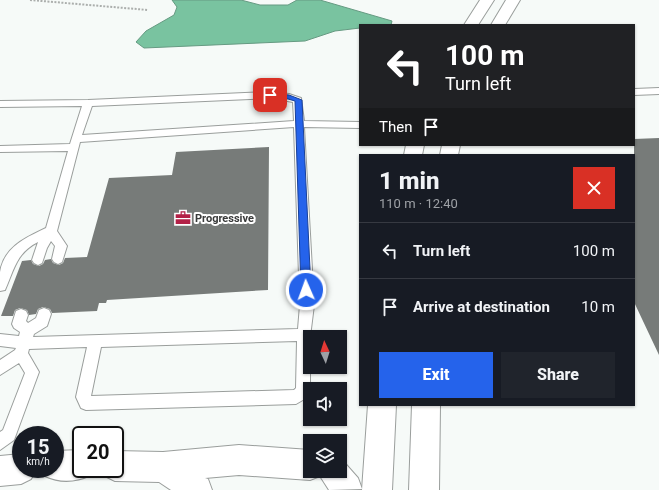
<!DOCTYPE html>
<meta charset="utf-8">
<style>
body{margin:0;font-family:Roboto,sans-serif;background:#20242c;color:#f1f3f6;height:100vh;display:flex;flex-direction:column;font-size:15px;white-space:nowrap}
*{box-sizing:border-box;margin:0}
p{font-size:13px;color:#9ea1a6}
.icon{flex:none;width:22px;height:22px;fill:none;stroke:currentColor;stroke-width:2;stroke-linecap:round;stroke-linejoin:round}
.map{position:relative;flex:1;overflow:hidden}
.drawer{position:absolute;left:359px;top:154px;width:276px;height:252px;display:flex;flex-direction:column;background:#171b24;border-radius:0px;box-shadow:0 1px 3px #0004}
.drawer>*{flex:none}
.banner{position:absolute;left:359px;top:24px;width:276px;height:122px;border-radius:0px;box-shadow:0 1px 3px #0004;background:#202124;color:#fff;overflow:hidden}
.needle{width:26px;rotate:356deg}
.fabs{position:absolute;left:303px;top:330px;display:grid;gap:8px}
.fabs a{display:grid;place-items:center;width:44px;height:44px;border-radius:0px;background:#171b24;box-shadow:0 1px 3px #0004;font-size:20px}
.speed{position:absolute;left:12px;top:426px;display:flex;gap:8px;font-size:20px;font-weight:700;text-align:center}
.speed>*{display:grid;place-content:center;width:52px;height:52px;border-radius:50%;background:#171b24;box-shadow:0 1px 3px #0004;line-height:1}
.speed small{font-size:10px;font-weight:400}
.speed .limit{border:2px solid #111;border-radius:6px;background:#fff;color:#111}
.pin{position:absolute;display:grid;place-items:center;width:34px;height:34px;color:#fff;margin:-17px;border-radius:8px;box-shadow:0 2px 6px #0006}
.me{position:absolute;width:44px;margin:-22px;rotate:358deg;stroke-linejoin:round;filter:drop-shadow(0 0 3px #0008)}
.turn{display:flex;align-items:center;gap:14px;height:84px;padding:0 20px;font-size:18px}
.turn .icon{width:52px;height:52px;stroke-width:2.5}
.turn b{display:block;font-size:28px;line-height:34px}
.then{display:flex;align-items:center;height:38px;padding:0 20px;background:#0003;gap:8px;font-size:15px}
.round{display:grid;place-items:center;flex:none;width:42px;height:42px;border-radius:0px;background:#20242c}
.headline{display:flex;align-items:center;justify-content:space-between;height:68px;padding:0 20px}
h1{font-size:24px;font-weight:800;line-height:30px}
.primary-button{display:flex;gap:8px;margin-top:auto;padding:8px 20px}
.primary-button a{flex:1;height:46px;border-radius:0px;background:#2563eb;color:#fff;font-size:16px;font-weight:800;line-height:46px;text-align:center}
.primary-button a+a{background:#20242c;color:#f1f3f6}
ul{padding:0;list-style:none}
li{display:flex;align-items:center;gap:12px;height:56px;padding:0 20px;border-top:1px solid #363941}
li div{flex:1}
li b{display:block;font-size:15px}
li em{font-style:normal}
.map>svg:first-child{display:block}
.water{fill:#79c3a0;stroke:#669a82}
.building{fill:#777b79}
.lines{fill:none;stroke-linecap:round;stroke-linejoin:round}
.service-casing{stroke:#9a9e9c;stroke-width:2}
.minor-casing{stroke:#9a9e9c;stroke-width:2}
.tertiary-casing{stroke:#9a9e9c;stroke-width:2}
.path{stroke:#abaeac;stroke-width:2;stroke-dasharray:2 1.5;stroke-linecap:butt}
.service{fill:#fff;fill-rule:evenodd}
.minor{fill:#fff;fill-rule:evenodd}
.tertiary{fill:#fff;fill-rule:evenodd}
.route{fill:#2563eb;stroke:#184099}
.labels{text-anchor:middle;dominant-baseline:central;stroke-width:4;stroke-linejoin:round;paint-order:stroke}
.poi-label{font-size:11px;font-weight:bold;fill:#3a3b3b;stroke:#fff;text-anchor:start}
</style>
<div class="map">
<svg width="659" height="490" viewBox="0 0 659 490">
<rect width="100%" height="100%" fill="#f6faf8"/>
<path class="water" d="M172,0H241L260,5H288L297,0H320L392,21L391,25H360V28L335,31L305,41L144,48L136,42L146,31L174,15L177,7Z"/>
<path class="building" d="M659,138V355L634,302V139Z
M269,147L268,290L107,300L106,303H99L97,311L52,313L50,309L43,307L38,309L36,314L29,315L27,310L20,308L15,310L13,316H1L22,261L31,260L33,264L39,266L43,264L45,260L51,259L53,263L59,265L63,263L65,258L87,257L109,178L172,175L176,152Z"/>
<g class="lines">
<defs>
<path id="service" d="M659,88V94L634,95V89Z
M270,92L289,94L301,98L304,121L360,122V128L304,127L314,305L310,337V389L308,397L296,404L86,410L81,408L76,397L87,347L29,349L28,353L39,372L14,440L0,450V432L3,430L25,373L19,363L0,375V360L15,350L16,348L0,346V334L19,336L20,332L14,328L12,324L16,311L21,309L26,311L28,315L26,321L28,323L36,318L39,310L44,308L49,310L51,314L47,326L34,334L33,337L298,329L300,305L294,127L80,142L57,231L67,246L62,262L58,264L54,262L52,259L55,246L51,241L47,248L42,263L38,265L34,263L32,260L38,242C16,253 14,270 5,290L0,291C0,285 0,278 0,272C4,247 25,238 46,228L68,151L0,152V146L70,144L82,106L0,107V101L88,100ZM270,98L293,102L294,121L82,135L92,106ZM297,341L296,388L294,390L91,396L101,347Z"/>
<path id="minor" d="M239,445L310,450V471H340V459L343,461L358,478L362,489L329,490L320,476L310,480L239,475L205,478L208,479L212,490H171L159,482L115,481L105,476L101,469H115V451L163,452Z
M81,450V469H94L91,475C76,482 60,483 45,476L41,469H55V451Z
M21,454V469H36L31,479L21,484L0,486V456Z"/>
<path id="tertiary" d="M480,0H494L478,25H464Z
M506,0H520L505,25H491Z
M406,145H424L422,155H404Z
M442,145H460L458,155H440Z
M368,405H396L392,490H362Z
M412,405H440L439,490H409Z"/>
</defs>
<use href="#service" class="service-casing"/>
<use href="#minor" class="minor-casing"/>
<use href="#tertiary" class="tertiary-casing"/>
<path class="path" d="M30,0L148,10"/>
<use href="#service" class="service"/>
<use href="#minor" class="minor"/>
<use href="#tertiary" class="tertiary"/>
</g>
<path class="route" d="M267,93L289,95L302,100L311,290L310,293H303L301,290L295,101L288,99L267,96Z"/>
<defs>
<symbol id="office-bare" viewBox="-9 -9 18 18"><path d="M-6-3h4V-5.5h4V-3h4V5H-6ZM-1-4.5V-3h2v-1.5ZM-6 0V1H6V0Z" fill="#b32147" stroke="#fff" stroke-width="2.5" paint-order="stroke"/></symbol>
</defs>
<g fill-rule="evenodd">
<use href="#office-bare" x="172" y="207" width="22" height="22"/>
</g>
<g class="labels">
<g class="poi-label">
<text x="195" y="218">Progressive</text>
</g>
</g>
</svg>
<div class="fabs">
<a><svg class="needle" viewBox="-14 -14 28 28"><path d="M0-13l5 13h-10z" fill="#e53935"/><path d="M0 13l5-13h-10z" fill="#9ea1a6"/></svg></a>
<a><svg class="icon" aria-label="sound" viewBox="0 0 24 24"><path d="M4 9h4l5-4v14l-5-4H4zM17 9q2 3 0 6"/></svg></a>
<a><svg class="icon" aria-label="layers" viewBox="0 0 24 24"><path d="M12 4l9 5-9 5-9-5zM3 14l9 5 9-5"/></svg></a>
</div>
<div class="speed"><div>15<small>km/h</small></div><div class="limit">20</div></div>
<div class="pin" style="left:270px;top:95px;background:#d93025"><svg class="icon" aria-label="arrive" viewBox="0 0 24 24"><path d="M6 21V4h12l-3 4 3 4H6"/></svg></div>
<svg class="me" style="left:306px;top:290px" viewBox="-20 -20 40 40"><circle r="17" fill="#2563eb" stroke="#fff" stroke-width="3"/><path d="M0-11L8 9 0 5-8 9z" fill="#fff"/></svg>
<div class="banner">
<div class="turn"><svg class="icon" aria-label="left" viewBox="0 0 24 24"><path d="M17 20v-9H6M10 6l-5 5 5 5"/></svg><div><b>100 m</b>Turn left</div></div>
<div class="then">Then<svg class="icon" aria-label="arrive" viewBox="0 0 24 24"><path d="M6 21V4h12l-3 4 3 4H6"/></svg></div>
</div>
<section class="drawer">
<div class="headline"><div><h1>1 min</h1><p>110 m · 12:40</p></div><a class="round" style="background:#d93025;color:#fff"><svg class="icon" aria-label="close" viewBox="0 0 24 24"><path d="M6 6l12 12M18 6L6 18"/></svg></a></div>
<ul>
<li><svg class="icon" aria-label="left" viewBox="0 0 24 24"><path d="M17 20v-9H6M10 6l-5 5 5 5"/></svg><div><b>Turn left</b></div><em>100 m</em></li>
<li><svg class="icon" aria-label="arrive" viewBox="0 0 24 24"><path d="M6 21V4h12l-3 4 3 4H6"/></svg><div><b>Arrive at destination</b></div><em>10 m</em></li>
</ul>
<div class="primary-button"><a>Exit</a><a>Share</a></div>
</section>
</div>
